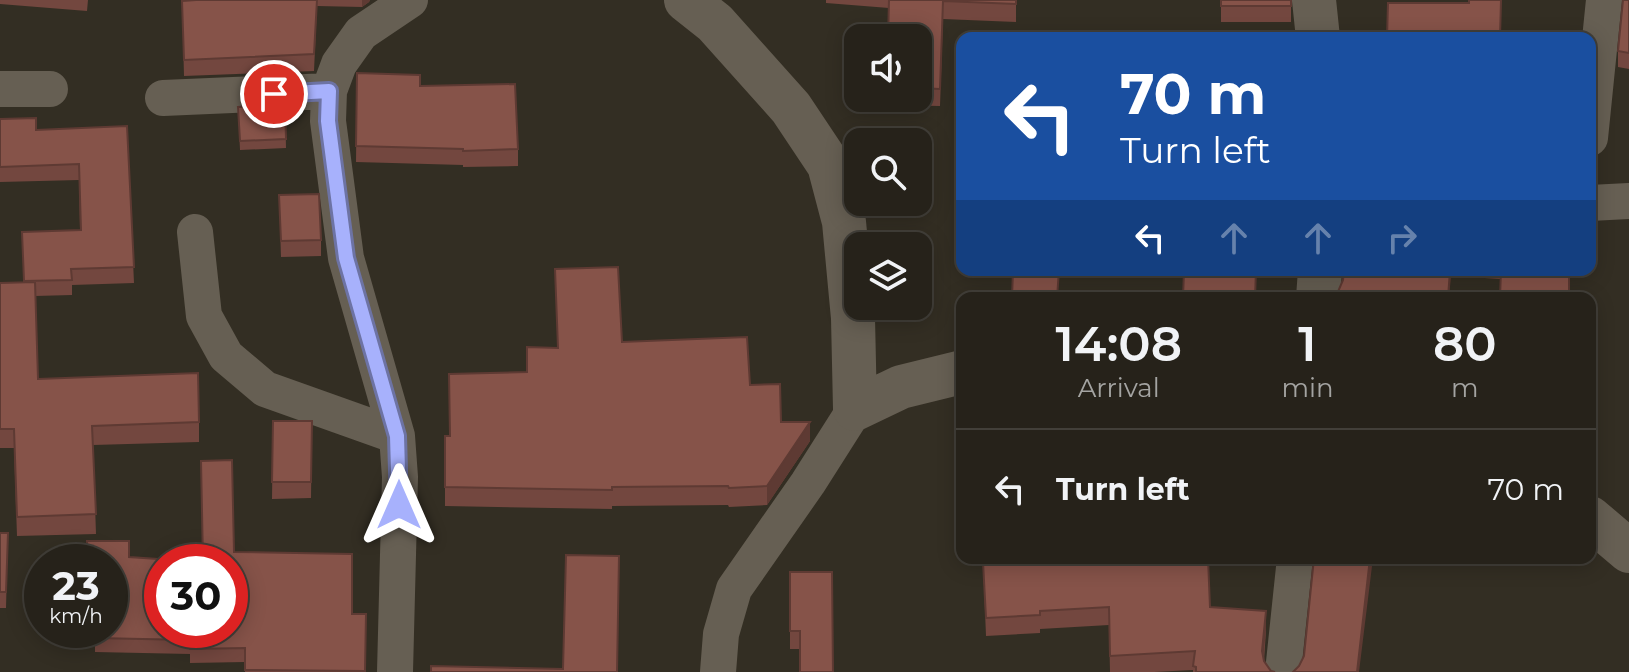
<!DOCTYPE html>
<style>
body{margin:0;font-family:Montserrat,sans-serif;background:#2e2a23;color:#f1f3f6;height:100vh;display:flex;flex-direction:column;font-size:30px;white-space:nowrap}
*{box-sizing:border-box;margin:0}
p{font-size:26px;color:#a4a4a2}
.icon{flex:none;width:44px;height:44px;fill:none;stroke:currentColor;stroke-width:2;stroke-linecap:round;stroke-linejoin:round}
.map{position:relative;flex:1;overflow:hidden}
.side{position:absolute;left:956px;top:292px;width:640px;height:272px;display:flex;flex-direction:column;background:#26221a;border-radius:16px;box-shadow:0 4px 20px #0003,0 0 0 2px #423f39}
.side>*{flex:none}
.hud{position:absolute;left:956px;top:32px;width:640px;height:244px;border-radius:16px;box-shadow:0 4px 20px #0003,0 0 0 2px #423f39;background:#1a4fa0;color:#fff;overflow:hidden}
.buttons{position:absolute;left:844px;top:24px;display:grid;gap:16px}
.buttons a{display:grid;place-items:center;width:88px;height:88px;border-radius:16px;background:#26221a;box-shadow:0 4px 20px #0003,0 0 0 2px #423f39;font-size:40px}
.speed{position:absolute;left:24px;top:544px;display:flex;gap:16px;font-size:40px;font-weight:700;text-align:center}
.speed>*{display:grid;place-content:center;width:104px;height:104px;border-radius:50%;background:#26221a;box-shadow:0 4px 20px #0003,0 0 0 2px #423f39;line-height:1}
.speed small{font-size:20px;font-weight:400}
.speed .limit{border:12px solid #d22;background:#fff;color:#111}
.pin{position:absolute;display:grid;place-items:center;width:68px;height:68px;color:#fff;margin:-34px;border:4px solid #fff;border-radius:50%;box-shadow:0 2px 8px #0007}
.me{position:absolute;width:88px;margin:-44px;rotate:0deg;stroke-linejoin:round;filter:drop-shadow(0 0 6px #0008)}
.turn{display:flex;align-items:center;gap:28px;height:168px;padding:0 32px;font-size:36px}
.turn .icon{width:104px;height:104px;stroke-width:2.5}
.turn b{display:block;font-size:56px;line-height:68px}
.lanes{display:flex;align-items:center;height:76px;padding:0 32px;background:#0003;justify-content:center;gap:40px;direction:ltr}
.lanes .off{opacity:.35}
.eta{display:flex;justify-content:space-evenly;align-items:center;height:136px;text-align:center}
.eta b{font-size:48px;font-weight:600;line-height:56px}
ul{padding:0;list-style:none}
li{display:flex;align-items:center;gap:24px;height:120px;padding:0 32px;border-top:2px solid #423f39}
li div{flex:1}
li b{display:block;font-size:30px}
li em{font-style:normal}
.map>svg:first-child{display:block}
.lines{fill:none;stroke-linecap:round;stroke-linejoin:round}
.minor{stroke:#665f53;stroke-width:36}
.tertiary{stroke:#665f53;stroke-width:44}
.wall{fill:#73473f}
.shaded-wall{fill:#5e3a33}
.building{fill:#865349;stroke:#5e3a33;stroke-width:2;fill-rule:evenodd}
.route-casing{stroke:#6d73a4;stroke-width:20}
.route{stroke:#a7b1fc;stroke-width:14}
</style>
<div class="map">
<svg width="1629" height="672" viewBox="0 0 1629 672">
<rect width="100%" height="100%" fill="#332e23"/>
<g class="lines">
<path class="minor" d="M0,89H50
M163,98L329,91
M1590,138L1604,0
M1590,203L1629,201
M195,232L204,316L226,356L265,389L397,436
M395,672L400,477L397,436L346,258L328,121L329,91L339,64L361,33L410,0
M718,672L721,634L734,589L808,483L855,409
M1283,672L1295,558"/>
<path class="tertiary" d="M686,0L715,23L791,108L829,165L844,222L853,318L855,409L901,387L962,372
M1314,0L1318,38
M1318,298L1320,270
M1590,518L1629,551"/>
</g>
<path class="wall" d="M0,0H88L87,11L0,4Z
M196,0H370L369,2L362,7L317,6L314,71L184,76L182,1Z
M826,0H1016V22L943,19L940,106L886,105V98H918V38L889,8L826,3Z
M1221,0L1291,6V22H1221Z
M1629,0V69L1618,67V51Z
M357,73L420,86L518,149V166L463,167V165L356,162Z
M285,105L286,148L240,150L238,107Z
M0,119L36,130L127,126L134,283L72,285V295L35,296L38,379L199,422V442L93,445L96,534L17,536L14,448H0V283H24L22,232L80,230L79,180L0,182Z
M279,195L321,240V256L281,257Z
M555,269L622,342L750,385L781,422L810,441L767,505L729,507L728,505L612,506V509L445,506V436H450L527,372L558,348Z
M1344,270H1569L1501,279L1451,276L1343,280Z
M273,421H312L311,498L272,499Z
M0,533H8L6,608H0Z
M234,552L352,614H366L365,672H245V662L190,663V654L95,652V630L129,557L202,562Z
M983,562L1037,564L1210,607L1266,630L1264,661L1271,671L1275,672H1193V670L1154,672H1110L1109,625L1040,629V633L986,636Z
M790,572L833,672L800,649H790Z"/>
<path class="shaded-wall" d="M362,0H370L369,2L362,7Z
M1450,270H1451V276L1449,298H1448Z
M810,422V441L767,505V486Z
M1370,558H1373L1359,672H1357Z
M1266,611V630L1262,670V651Z"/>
<path class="building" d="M196,0H317L314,54L184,60L182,1Z
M889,0H1016V4L943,1L940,89L918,88V38H888Z
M1221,0H1291V6H1221Z
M1469,0H1501L1500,38H1387L1388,3H1469Z
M1623,0H1629V53L1618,51Z
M357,73L420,75V86L515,84L518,149L463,151V149L356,146Z
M285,105L286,139L240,141L238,107Z
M36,118V130L127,126L134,267L71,269L72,280L24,281L22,232L81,230L79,164L0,167V119Z
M319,194L321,240L281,241L279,195Z
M618,267L622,342L747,337L750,385L780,384L781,422H810L767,486L729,488L728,486L612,487V490L445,487V436H450L449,374L527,372V347L558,348L555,269Z
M1013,270H1059L1057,298H1012Z
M1184,270H1256L1255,298H1183Z
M1344,270H1450L1448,298H1337V294L1343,280Z
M1501,270H1569V298H1500Z
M35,282L38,379L198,373L199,422L92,426L96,514L17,517L14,429H0V283Z
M273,421H312L311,482H272Z
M232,460L234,552L352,554V614H366L365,671L245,670V648L190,649V640L95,638V630H110V562H88L87,541H129V557L203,562L201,461ZM162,562H230V630H162Z
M0,533H8L6,592H0Z
M566,555L619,556L617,672H431V666L563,669Z
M1118,558H1208L1210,607L1266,611L1262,651L1264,661L1271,671L1275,672H1196V667L1193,666L1195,651L1110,656L1109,607L1040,611V615L986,618L983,562L1037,560V564Z
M1314,558H1370L1357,672H1293L1299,666L1304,656Z
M790,572H832L833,672H800V631H790Z"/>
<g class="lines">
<defs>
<path id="route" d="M274,94L329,91L328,121L346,258L397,436L399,505"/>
</defs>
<use href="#route" class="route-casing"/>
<use href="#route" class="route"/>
</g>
</svg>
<div class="buttons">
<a><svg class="icon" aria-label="sound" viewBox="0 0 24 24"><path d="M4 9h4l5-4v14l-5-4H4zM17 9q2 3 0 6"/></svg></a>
<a><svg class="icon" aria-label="search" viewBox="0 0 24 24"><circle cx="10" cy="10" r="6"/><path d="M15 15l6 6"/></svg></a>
<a><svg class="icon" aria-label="layers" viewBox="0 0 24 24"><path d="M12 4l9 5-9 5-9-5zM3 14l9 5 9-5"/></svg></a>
</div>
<div class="speed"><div>23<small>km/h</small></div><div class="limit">30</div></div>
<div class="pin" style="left:274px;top:94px;background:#d93025"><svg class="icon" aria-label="arrive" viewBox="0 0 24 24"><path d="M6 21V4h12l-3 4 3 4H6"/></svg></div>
<svg class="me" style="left:399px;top:505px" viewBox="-20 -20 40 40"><path d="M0-17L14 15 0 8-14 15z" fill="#a7b1fc" stroke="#fff" stroke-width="4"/></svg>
<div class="hud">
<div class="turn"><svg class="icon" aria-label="left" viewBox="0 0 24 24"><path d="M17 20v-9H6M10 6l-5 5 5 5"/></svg><div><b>70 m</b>Turn left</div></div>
<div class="lanes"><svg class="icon" aria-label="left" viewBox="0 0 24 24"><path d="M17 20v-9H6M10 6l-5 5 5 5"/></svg><svg class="icon off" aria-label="ahead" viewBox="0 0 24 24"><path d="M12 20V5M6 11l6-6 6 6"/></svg><svg class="icon off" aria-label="ahead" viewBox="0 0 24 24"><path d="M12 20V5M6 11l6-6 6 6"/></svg><svg class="icon off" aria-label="right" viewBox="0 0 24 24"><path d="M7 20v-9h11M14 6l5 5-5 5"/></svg></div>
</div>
<section class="side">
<div class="eta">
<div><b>14:08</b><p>Arrival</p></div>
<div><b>1</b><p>min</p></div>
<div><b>80</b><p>m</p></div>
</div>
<ul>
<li><svg class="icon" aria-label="left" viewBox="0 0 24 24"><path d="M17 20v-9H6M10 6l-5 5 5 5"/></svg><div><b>Turn left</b></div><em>70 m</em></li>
</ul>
</section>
</div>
